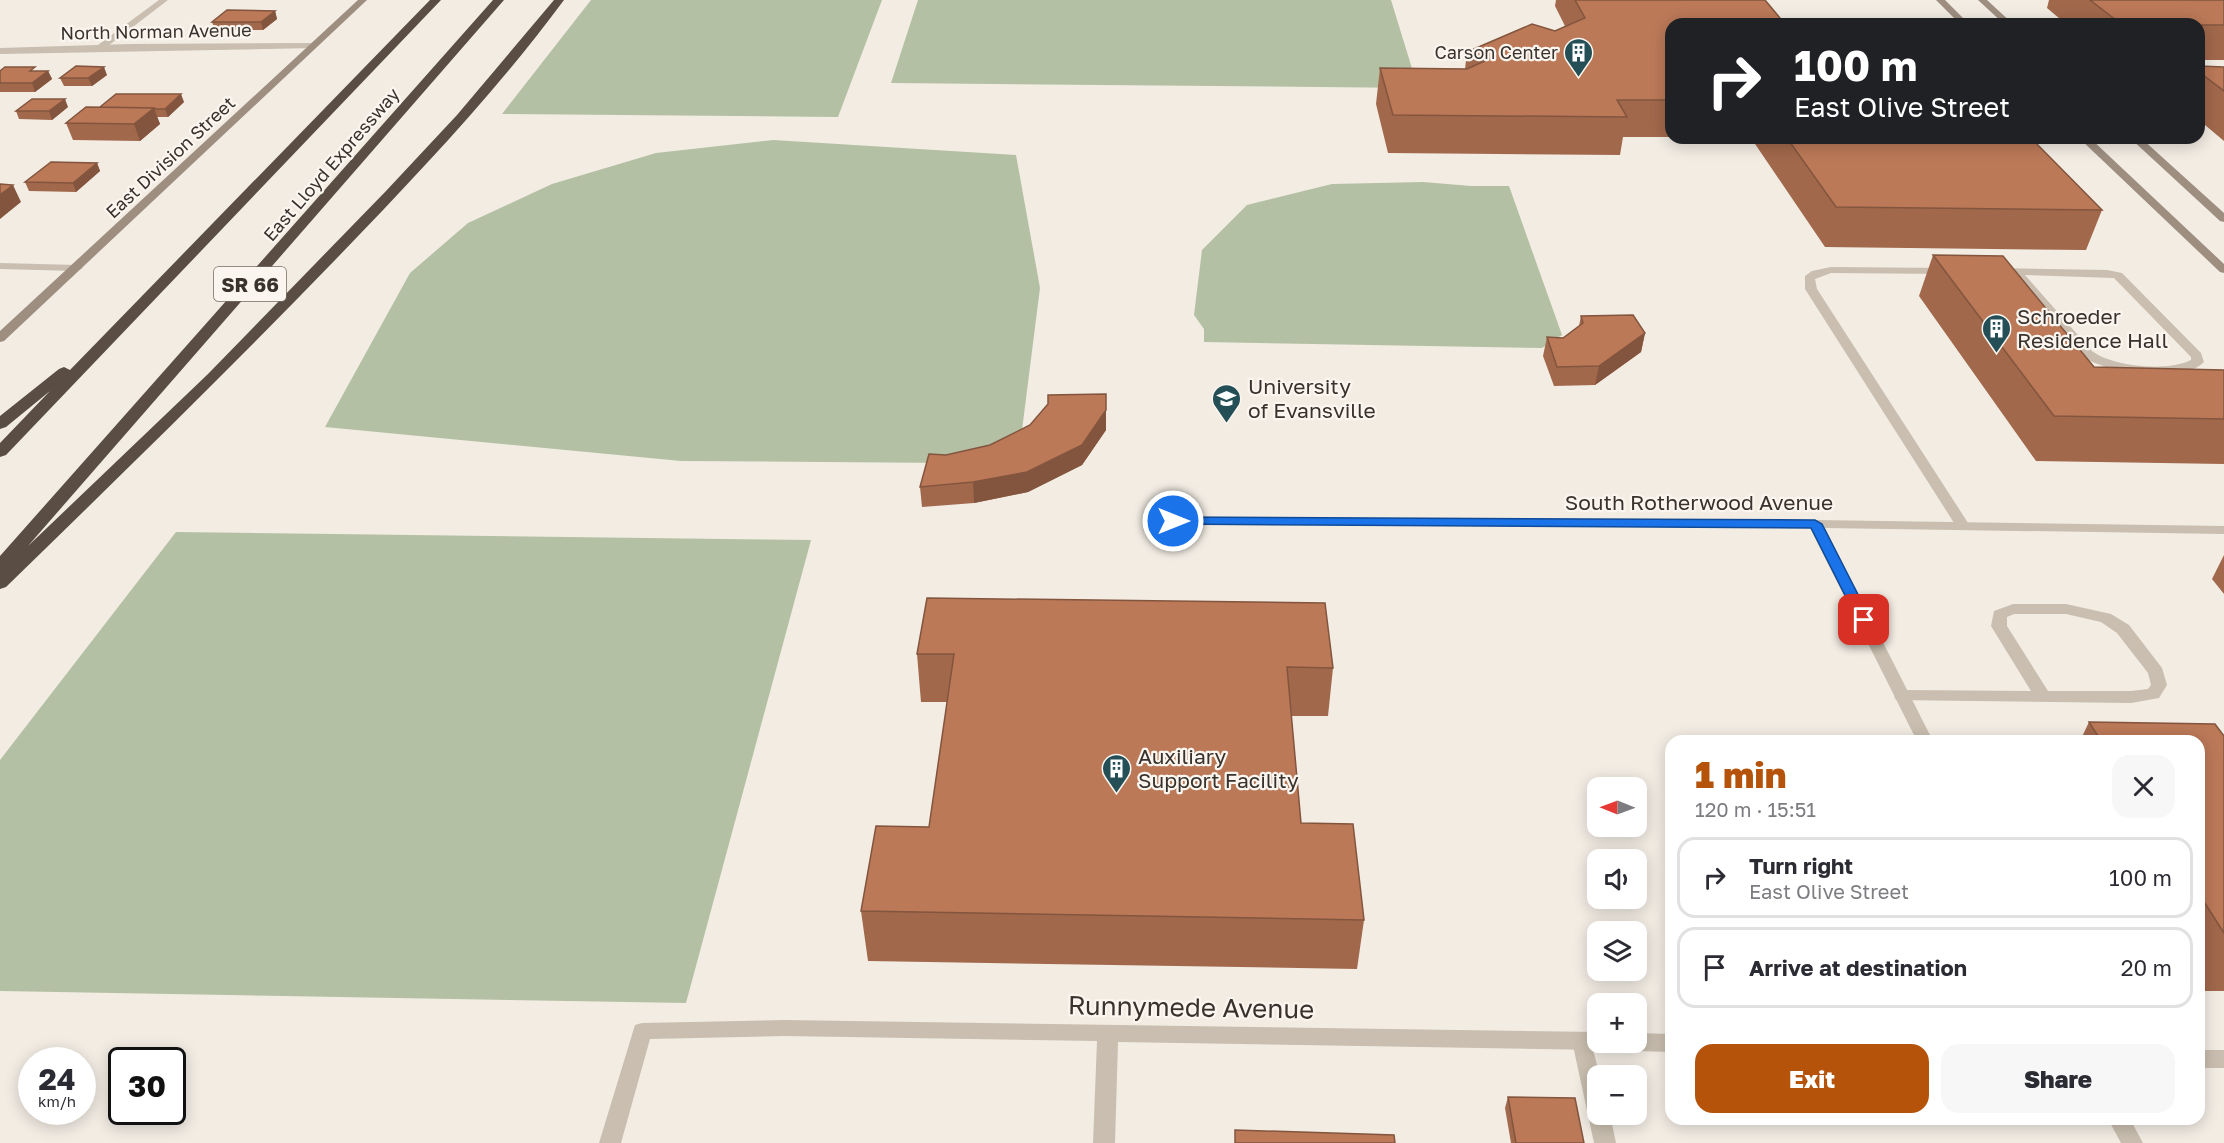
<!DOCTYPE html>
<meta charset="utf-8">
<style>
body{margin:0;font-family:"Golos Text",sans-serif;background:#f7f7f7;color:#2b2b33;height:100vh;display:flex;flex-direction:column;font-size:22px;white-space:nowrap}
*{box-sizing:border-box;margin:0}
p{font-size:20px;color:#7c7c81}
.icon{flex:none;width:33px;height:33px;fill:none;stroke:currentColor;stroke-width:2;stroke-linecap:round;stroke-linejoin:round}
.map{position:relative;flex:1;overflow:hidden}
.details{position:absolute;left:1665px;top:735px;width:540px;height:390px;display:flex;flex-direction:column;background:#fff;border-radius:18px;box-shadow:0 3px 15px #0003}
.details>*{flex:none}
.hud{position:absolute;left:1665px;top:18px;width:540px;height:126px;border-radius:18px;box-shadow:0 3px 15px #0003;background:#202124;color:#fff;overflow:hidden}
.needle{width:39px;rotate:271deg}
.fabs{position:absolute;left:1587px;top:777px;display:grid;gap:12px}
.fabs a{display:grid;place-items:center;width:60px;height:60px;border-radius:12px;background:#fff;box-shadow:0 3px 15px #0003;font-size:30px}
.speed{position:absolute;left:18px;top:1047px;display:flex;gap:12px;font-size:30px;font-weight:700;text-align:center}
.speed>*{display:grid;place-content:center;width:78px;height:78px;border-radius:50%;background:#fff;box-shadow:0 3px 15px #0003;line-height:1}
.speed small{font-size:15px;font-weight:400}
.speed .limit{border:3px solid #111;border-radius:9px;background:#fff;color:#111}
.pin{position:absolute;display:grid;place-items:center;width:51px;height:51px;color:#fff;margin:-26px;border-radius:12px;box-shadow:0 3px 9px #0006}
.me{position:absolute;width:66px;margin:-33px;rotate:90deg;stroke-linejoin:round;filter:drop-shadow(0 0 4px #0008)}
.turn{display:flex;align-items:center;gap:21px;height:126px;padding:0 30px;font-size:27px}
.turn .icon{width:78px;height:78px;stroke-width:2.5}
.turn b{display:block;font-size:42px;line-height:51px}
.round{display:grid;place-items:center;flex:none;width:63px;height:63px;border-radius:18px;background:#f7f7f7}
.summary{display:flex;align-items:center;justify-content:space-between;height:102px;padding:0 30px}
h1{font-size:36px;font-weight:800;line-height:45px;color:#b45309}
.button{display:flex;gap:12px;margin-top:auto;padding:12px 30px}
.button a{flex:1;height:69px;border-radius:18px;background:#b45309;color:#fff;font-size:24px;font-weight:800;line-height:69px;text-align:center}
.button a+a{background:#f7f7f7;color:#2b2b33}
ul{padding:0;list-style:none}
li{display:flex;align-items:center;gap:18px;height:81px;margin:0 12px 9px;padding:0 18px;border:3px solid #e1e1e2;border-radius:18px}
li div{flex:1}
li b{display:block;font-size:22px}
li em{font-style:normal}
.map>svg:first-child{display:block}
.green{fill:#b4c0a3}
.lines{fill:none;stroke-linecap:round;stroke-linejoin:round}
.lane{fill:#c9beaf;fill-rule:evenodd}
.street{fill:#c9beaf;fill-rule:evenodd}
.secondary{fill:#9d8e80;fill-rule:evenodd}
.highway{fill:#594d44;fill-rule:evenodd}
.wall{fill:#a1684c}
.shaded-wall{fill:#83553e}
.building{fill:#bb7958;stroke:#83553e;stroke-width:1.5}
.route{fill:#1a73e8;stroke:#114b97;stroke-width:1.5}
.labels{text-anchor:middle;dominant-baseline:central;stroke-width:4.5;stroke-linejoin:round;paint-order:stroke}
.far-street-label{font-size:18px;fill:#39322c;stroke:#faf6ef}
.far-poi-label{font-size:18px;fill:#39322c;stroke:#faf6ef;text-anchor:end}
.shield{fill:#faf6ef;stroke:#736d66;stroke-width:1.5}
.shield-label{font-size:20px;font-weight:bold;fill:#39322c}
.poi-label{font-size:21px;fill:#39322c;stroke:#faf6ef;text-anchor:start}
.street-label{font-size:21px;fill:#39322c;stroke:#faf6ef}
.near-street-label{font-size:26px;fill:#39322c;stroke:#faf6ef}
</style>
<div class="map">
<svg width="2224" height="1143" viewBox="0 0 2224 1143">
<rect width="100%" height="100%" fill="#f2ece3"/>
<path class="green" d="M591,0H882L838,117L502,114Z
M918,0H1391L1418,88L891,83Z
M773,140L1016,155L1040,288L1022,430L987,452L949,463L681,461L325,427L410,273L468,223L552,184L656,153Z
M1423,182L1471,186H1509L1562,335L1542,348L1204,342V329L1194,315L1202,250L1247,205L1332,184Z
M176,532L811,540L686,1003L0,991V760Z"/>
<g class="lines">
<path class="lane" d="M159,0H168L104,49H98V45Z
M1831,267L1948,268L1954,271L1948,274L1831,273L1815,279L1817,289L1970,526L1968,529L1963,530L1956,526L1805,289V276L1812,271Z
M1996,268L2107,270L2122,273L2201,353L2204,362C2184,384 2105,373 2084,357L2012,275L1992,273L1990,271ZM2025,275L2114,278L2191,357V360C2168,372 2113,367 2092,351Z
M2013,604H2066L2111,614L2129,625L2162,668L2167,685L2159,698L2131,703L1896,700L1894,696L1896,692L1902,690L2031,691L1991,626L1994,611ZM2014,614H2066L2101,622L2117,633L2148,673L2151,685L2148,689L2131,691H2048L2007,626V617Z
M784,1020L791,1022L794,1028L791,1034L784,1036L650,1039L621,1143H599L635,1025L642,1023Z
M1582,1032L1589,1035L1600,1076H1598V1114H1610L1616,1143H1594L1572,1041L1575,1035Z
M2199,1050H2224V1068H2199Z"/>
<path class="street" d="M313,43L316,44V48L0,54V48L129,44Z
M0,263L77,265L83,268L77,271L0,269Z
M1173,517L1815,520L2224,526V534L1825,528L1933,741H1917L1810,528L1168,524L1166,521L1168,518Z
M784,1020L1598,1032V1042H1607L1605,1047L1598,1050L1118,1042L1115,1143H1093L1097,1041L784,1036L777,1034L774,1028L777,1022Z
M1636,1033L1671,1034V1052L1636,1051L1629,1048L1626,1042H1636Z
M2108,1119H2130L2143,1143H2121Z"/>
<path class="secondary" d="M358,0H367L4,341L0,342V331Z
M1936,0H1945L1969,24H1960Z
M1978,0H1987L2013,24H2004Z
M2079,138H2090L2224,264V273L2220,272Z
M2130,138H2141L2224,213V222L2220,221Z"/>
<path class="highway" d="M430,0H441L6,455L0,457V443L50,391L6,427L0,429V416L59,369L64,367L70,370Z
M493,0H504L28,546L208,374L386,191L457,115L554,0H564C496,92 416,176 337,258C229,370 118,478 6,587L0,589V556Z"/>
</g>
<path class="wall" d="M1556,0H1765L1671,24V137H1623L1620,155L1388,153L1376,104L1380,68L1465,69L1467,52L1555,31L1565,26L1555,6Z
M2049,0H2224V60H2199V24H2066L2047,8Z
M275,11L277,19L263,30H215L212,22Z
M2199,66L2224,67V141L2199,120Z
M0,71H48L52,79L35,92H0Z
M107,75L92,86H64L60,78Z
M184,102L168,117H157L160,124L140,141L73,140L66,123L100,107Z
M68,107L52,120L19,119L16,111Z
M1715,138H2031L2102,210L2086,250L1825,247L1751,138Z
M97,163L100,171L76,192L29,191L25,182Z
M1933,255L2094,367L2224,370V464L2036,461L1919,296Z
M1581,316L1645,333L1641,352L1595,385L1554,386L1543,356L1547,337L1563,338L1579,326Z
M1106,414V430L1082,465L1028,492L974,503L922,507L920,487L990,445Z
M2224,555V594L2212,579Z
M927,598L1333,668L1328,716H1291L1301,823L1364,920L1357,969L868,961L861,911L929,827L947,702H921L917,654Z
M2089,722L2224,736V991H2199V741H2080Z
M1508,1097L1584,1143H1511L1505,1108Z"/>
<path class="shaded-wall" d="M275,11L277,19L263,30L261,22Z
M104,67L107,75L92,86L88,78Z
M48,71L52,79L35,92L32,83Z
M181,94L184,102L168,117L165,109Z
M65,99L68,107L52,120L49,111Z
M154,108L160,124L140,141L134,124Z
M97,163L100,171L76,192L73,183Z
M13,185L21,202L0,219V195Z
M1645,333L1641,352L1595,385L1599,366Z
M1106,394V430L1082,465L1028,492L974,503L973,482Z"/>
<path class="building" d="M1575,0H1765L1785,24H1671V100H1617L1627,117L1393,115L1380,68L1467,69L1489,59L1467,52L1532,24L1555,31L1585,18Z
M2090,0H2224V25H2199V24H2121Z
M227,10L275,11L261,22H212Z
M76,66L104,67L88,78H60Z
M2199,66L2224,67V91L2199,72Z
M5,67H35L30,71H48L32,83H0V71Z
M116,94H181L165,109H154V108L100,107Z
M32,99H65L49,111H16Z
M86,107L154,108L134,124L66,123Z
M1787,138H2031L2102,210L1836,207Z
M51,162L97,163L73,183L25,182Z
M0,184L13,185L0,195Z
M1933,255L2003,256L2094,367L2224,370V419L2054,416Z
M1633,315L1645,333L1599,366L1557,367L1547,337L1563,338L1583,323L1581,316Z
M1106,394V410L1082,445L1027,472L973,482L920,487L929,454L946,455L990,445L1030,425L1048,404V395Z
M927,598L1325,603L1333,668L1287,667L1301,823L1353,824L1364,920L861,911L876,826L929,827L954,654H917Z
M2089,722L2215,724L2224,736V933L2199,894V741H2101Z
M1508,1097L1575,1098L1584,1143H1516Z
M1235,1130L1394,1135L1395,1143H1235Z"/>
<path class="route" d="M1173,517L1815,520L1822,524L1871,620L1869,623H1859L1811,528L1169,524L1167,521L1169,518Z"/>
<defs>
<symbol id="building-pin" viewBox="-11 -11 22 30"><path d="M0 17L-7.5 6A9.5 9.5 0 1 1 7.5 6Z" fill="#254f57" stroke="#faf6ef"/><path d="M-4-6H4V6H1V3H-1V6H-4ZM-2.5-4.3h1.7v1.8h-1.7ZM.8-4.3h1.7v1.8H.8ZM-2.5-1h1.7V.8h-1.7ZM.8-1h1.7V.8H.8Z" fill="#fff"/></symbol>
<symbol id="university-pin" viewBox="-11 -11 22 30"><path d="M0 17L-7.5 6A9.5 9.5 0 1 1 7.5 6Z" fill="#254f57" stroke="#faf6ef"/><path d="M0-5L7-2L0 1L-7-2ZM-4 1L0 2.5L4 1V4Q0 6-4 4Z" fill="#fff"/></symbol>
</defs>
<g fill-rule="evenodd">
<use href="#building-pin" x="1562" y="36" width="33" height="45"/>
<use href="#building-pin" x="1980" y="312" width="33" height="45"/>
<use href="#university-pin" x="1210" y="382" width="33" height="45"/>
<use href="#building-pin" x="1100" y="752" width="33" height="45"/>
</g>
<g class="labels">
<g class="far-street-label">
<text transform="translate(156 31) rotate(-1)">North Norman Avenue</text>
<text transform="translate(170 157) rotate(-43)">East Division Street</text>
<text transform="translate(331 164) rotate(-49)">East Lloyd Expressway</text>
</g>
<g class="far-poi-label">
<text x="1558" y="52">Carson Center</text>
</g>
<rect class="shield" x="214" y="267" width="72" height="34" rx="4.5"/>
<g class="shield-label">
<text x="250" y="284">SR 66</text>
</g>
<g class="poi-label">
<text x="2017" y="316">Schroeder<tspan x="2017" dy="24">Residence Hall</tspan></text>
<text x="1248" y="386">University<tspan x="1248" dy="24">of Evansville</tspan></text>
<text x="1138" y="756">Auxiliary<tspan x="1138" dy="24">Support Facility</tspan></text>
</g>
<g class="street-label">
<text x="1699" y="502">South Rotherwood Avenue</text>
</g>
<g class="near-street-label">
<text transform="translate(1191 1007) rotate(1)">Runnymede Avenue</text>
</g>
</g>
</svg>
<div class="fabs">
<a><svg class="needle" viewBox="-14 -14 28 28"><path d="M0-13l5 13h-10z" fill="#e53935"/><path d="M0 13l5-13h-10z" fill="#7c7c81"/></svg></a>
<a><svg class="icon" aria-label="sound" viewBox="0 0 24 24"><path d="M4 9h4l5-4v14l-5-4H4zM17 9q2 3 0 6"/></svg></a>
<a><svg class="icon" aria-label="layers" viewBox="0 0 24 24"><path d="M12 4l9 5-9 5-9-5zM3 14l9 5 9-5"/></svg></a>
<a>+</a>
<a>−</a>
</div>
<div class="speed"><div>24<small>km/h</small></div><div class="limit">30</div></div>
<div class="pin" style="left:1864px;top:620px;background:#d93025"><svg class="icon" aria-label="arrive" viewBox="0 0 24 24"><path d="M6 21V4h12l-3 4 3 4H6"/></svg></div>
<svg class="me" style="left:1173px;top:521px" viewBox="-20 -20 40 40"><circle r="17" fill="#1a73e8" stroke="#fff" stroke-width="3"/><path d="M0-11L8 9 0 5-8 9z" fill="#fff"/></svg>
<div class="hud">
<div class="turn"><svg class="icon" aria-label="right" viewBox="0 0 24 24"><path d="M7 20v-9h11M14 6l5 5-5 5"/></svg><div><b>100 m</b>East Olive Street</div></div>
</div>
<section class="details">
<div class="summary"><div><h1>1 min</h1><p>120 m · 15:51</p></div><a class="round"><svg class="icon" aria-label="close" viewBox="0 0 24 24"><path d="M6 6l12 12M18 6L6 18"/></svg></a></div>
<ul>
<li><svg class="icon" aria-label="right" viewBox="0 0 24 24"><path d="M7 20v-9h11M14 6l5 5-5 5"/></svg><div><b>Turn right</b><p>East Olive Street</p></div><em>100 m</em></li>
<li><svg class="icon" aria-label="arrive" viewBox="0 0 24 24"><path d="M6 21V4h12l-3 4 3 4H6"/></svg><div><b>Arrive at destination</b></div><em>20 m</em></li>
</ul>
<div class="button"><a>Exit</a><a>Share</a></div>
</section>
</div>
